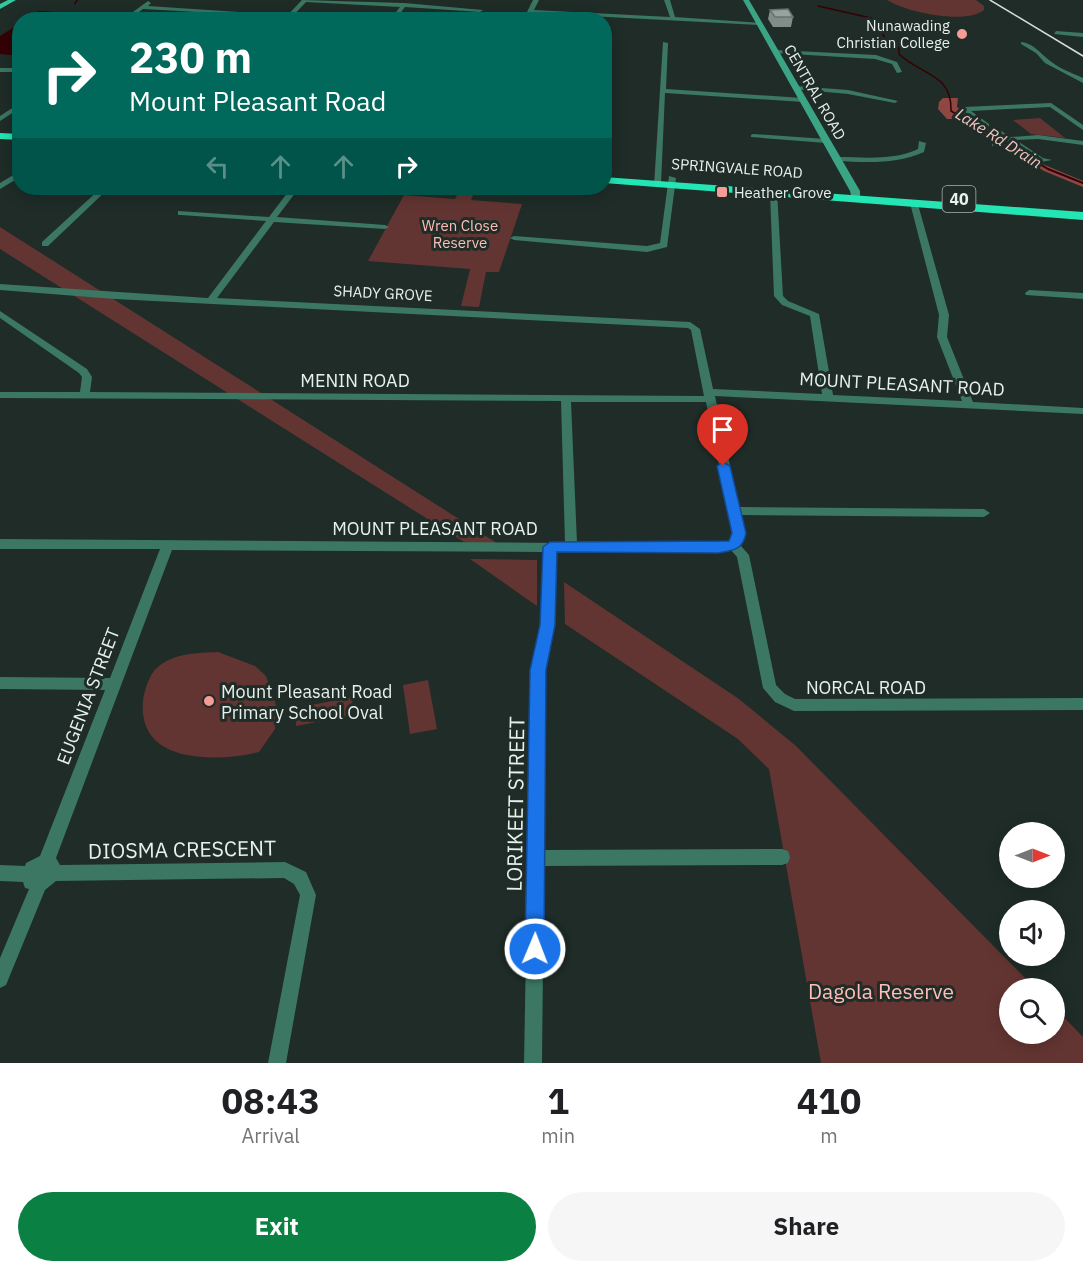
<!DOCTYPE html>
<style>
body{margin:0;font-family:"IBM Plex Sans",sans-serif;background:#f6f6f6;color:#202124;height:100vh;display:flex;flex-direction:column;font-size:22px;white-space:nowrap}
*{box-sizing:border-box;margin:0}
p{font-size:20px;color:#757577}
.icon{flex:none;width:33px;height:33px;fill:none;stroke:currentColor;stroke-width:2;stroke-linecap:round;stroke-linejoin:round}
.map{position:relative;height:1063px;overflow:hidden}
.details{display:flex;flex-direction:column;background:#fff;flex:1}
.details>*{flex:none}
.hud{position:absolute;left:12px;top:12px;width:600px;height:183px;border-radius:24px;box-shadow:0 3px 15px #0003;background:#00695c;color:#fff;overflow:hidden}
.needle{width:39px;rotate:90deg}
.fabs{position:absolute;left:999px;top:822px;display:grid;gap:12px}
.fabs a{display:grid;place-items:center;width:66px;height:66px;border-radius:50%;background:#fff;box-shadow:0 3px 15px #0003;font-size:30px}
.pin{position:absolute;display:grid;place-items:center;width:51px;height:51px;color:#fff;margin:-62px -26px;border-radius:50% 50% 50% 0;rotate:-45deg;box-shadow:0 0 6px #0007}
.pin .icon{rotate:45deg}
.me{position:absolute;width:66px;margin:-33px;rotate:1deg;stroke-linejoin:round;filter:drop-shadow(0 0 4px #0008)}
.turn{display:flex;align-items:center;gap:21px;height:126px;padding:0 18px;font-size:27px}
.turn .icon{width:78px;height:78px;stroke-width:2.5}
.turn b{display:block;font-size:42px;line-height:51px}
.lanes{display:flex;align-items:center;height:57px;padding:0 18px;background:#0003;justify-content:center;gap:30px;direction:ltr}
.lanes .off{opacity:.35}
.eta{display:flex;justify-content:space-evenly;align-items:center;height:102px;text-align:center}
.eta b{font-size:36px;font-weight:700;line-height:42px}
.cta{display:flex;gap:12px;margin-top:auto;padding:12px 18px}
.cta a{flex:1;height:69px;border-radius:36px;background:#0b8043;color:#fff;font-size:24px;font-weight:700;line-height:69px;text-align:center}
.cta a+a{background:#f6f6f6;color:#202124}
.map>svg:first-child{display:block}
.green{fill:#633532}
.forest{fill:#8f4744}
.water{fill:#340205}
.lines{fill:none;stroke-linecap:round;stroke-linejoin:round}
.stream-far1{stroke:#340205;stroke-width:1.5}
.stream{stroke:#340205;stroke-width:2}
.street{fill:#3b7763;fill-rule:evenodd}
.secondary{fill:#3ba484;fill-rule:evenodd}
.primary{fill:#34c69d;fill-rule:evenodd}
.highway{fill:#24e5b4;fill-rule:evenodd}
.rail{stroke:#d4dcd9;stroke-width:1.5}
.wall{fill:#808d88}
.building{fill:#95a49e;stroke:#68736f;stroke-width:1.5}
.route{fill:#1a73e8;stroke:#114b97;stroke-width:1.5}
.poi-dot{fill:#f59c95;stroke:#1f2c27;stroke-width:2}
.labels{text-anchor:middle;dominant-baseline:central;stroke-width:6;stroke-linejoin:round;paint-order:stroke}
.far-poi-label{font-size:15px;fill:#e8f0ed;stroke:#1f2c27;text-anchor:end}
.far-street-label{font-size:15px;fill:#e8f0ed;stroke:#1f2c27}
.far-park-label{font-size:15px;fill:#febdb7;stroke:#1f2c27}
.far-water-label{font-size:16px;font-style:italic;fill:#f2c5c1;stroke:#1f2c27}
.shield{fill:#1f2c27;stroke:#acb5b2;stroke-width:1.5}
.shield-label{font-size:16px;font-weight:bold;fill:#e8f0ed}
.street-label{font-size:18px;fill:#e8f0ed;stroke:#1f2c27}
.poi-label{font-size:18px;fill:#e8f0ed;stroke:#1f2c27;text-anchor:start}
.near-street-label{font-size:21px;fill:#e8f0ed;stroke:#1f2c27}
.near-park-label{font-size:21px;fill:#febdb7;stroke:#1f2c27}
</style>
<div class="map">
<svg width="1083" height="1063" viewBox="0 0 1083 1063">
<rect width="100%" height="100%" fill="#1f2c27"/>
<path class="green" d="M887,0H976L984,6V10C965,25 906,12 887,0Z
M1040,118L1065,138L1031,134L1013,120Z
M460,188H476L471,200L522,204L499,272H486L479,307L461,306L470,269L368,261L404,195L455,199Z
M0,227L503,547L464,542L0,249Z
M470,559L537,560V606Z
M564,582L739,699L796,746L1035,988H1010V1034H1054L1055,1008L1083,1037V1063H821L769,769L738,739L565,624Z
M218,652L255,666L266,676L277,708L275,729L259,752C217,762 137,765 143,701C144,692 149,674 157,668C173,653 197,653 218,652Z
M428,680L437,729L410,734L403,685Z
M352,697L353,715L296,726V708Z"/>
<path class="forest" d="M943,98H958L957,107L996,135L989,140L957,119H947L938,109L939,102Z
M1007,143L1040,163L1083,181V187L1044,171L1002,146Z"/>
<path class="water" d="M38,11L124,16L119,20L26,19Z
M19,24V56L0,54V36Z"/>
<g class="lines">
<path class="stream-far1" d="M75,4L77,0
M818,6L871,18L886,39L899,47V54C922,76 952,73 951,111L968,121"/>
<path class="stream" d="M965,119L1048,169L1083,183"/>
<path class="street" d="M302,0L404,3L483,10L480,12L405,7L395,20H390L400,7L306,2L289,20H283Z
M533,0H539L534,10L670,17L664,0H670L675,17L762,23L759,25L532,13L529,20H523Z
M148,1L151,3L148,6L254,13L251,15L143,9L128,20H122Z
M1056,31L1083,33V37L1054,34Z
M663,42L668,43L666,89L803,98L806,100L803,102L665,93L661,184L654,186Z
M1021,42C1033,43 1040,53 1049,60C1058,68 1072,73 1083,78V83L1045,63L1036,53L1021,44Z
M776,50L876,55L897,62L902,72L897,73L892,64L875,59L774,53Z
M0,68H20V72H0Z
M796,86L848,90L898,101L895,103L848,94L794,89V87Z
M20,103V108L0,121V116Z
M1051,103L1083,125V130L1050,107L971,111L989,124V126L987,127L961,109L964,107Z
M998,129L1011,137L1038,135L1083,141V145L1038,139L1016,140L1043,158L1052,160L1041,162L1009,141L992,146V142L1004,138L995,131Z
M753,134L826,139L830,141L826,143L751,137V135Z
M919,141L926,143L924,152C895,165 866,162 836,161L832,159L836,157C864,157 892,161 918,149Z
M20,171V177L0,189V183Z
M669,176L676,178L667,247L647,252L514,240L510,238L514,236L647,246L660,243Z
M101,188H109L48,246H42V242Z
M291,188H299L277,217L385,225L389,227L385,229L274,222L217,298L690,322L700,329L713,389L822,394L810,316L782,305L774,296L770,193L777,191L783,296L788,301L819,314L833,395L962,401L937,337L939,315L910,203L917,201L949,315L947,337L973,402L1083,408V414L715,396L739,507L984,509L990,513L984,517L741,515L745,533L741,546L749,555L776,685L785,694L795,699L1083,698V710L794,711L775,702L763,688L737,557L730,549L718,553L556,552L554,625L545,670L544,850L782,849L788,851L790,857L788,863L782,865L544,866L542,1063H524L531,670L540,625L544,552L172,550L56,858L60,865L285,862L306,872L316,895L286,1063H268L300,895L294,884L284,878L56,881L45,890L6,985L0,988V958L29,889L25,888L23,882L0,881V865L25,866L26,863L40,856L105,690L0,689V677L110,678L160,549H0V539L565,543L561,401L0,398V392H80L82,377L79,373L0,318V311L87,369L92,377L90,392L704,396L691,330L688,328L115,299L0,290V284L208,298L266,221L181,215H178V211L269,217ZM571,402H706L733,533L732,540L718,543H577Z
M1029,290L1083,293V299L1026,295L1025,293Z"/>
<path class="secondary" d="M743,0H749L860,191V201L852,199L850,191Z"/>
<path class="primary" d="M8,0H16L0,9V4Z"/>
<path class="highway" d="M0,133L20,134V140L0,139Z
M604,177L1083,212V220L604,183Z"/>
<path class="rail" d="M990,0L1083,56"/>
</g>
<path class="wall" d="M770,10L793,17L791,27H773L768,19Z"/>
<path class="building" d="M788,9L793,17H775L770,10Z"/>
<path class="route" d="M723,462L730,466L746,533C743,550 734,550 718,553L557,552L555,625L546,670L544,949L542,956L535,959L528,956L525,949L530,670L540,625L543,547L550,542L729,541L732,533L717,466Z"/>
<g class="poi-dot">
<circle cx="962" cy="34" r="6"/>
<rect x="716" y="186" width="12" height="12" rx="3"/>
<circle cx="209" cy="701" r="6"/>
</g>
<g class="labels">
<g class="far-poi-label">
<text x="950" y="25">Nunawading<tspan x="950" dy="17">Christian College</tspan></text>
<text x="734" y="192" text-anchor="start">Heather Grove</text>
</g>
<g class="far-street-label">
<text transform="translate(815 92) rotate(60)">CENTRAL ROAD</text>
<text transform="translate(737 168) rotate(4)">SPRINGVALE ROAD</text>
<text transform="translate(383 293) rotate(3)">SHADY GROVE</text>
</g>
<g class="far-park-label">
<text x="460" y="225">Wren Close<tspan x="460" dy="17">Reserve</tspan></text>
</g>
<g class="far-water-label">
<text transform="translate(999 138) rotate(32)">Lake Rd Drain</text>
</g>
<rect class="shield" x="942.5" y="186" width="33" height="26" rx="4.5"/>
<g class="shield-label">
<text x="959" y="199">40</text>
</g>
<g class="street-label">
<text x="355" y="380">MENIN ROAD</text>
<text transform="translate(902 384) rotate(3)">MOUNT PLEASANT ROAD</text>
<text x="435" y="528">MOUNT PLEASANT ROAD</text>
<text x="866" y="687">NORCAL ROAD</text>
<text transform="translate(88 696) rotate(-69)">EUGENIA STREET</text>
</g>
<g class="poi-label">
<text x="221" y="691">Mount Pleasant Road<tspan x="221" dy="21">Primary School Oval</tspan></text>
</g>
<g class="near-street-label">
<text transform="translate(515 804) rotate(-89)">LORIKEET STREET</text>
<text transform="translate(182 849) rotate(-1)">DIOSMA CRESCENT</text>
</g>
<g class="near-park-label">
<text x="881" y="991">Dagola Reserve</text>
</g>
</g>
</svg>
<div class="fabs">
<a><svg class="needle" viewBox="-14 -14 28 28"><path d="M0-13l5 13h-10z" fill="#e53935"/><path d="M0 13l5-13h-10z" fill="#757577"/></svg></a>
<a><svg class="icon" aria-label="sound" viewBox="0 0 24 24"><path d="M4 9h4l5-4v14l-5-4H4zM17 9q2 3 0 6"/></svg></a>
<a><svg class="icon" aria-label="search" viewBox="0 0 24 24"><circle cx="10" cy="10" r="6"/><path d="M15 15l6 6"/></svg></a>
</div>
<div class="pin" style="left:723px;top:466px;background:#d93025"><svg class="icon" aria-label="arrive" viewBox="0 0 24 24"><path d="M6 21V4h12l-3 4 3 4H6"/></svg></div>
<svg class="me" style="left:535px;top:949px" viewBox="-20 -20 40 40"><circle r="17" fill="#1a73e8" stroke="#fff" stroke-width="3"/><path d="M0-11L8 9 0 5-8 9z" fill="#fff"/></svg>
<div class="hud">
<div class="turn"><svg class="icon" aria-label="right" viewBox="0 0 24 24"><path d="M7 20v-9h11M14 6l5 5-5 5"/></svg><div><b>230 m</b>Mount Pleasant Road</div></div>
<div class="lanes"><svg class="icon off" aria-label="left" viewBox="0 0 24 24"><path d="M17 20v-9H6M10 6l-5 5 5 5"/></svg><svg class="icon off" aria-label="ahead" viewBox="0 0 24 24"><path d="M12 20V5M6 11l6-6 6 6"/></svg><svg class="icon off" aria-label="ahead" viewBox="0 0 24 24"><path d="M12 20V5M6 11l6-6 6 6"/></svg><svg class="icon" aria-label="right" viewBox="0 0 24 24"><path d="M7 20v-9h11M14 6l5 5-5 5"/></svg></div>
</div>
</div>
<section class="details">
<div class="eta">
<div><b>08:43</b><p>Arrival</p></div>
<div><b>1</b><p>min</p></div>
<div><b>410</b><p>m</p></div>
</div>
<div class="cta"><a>Exit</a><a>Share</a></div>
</section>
